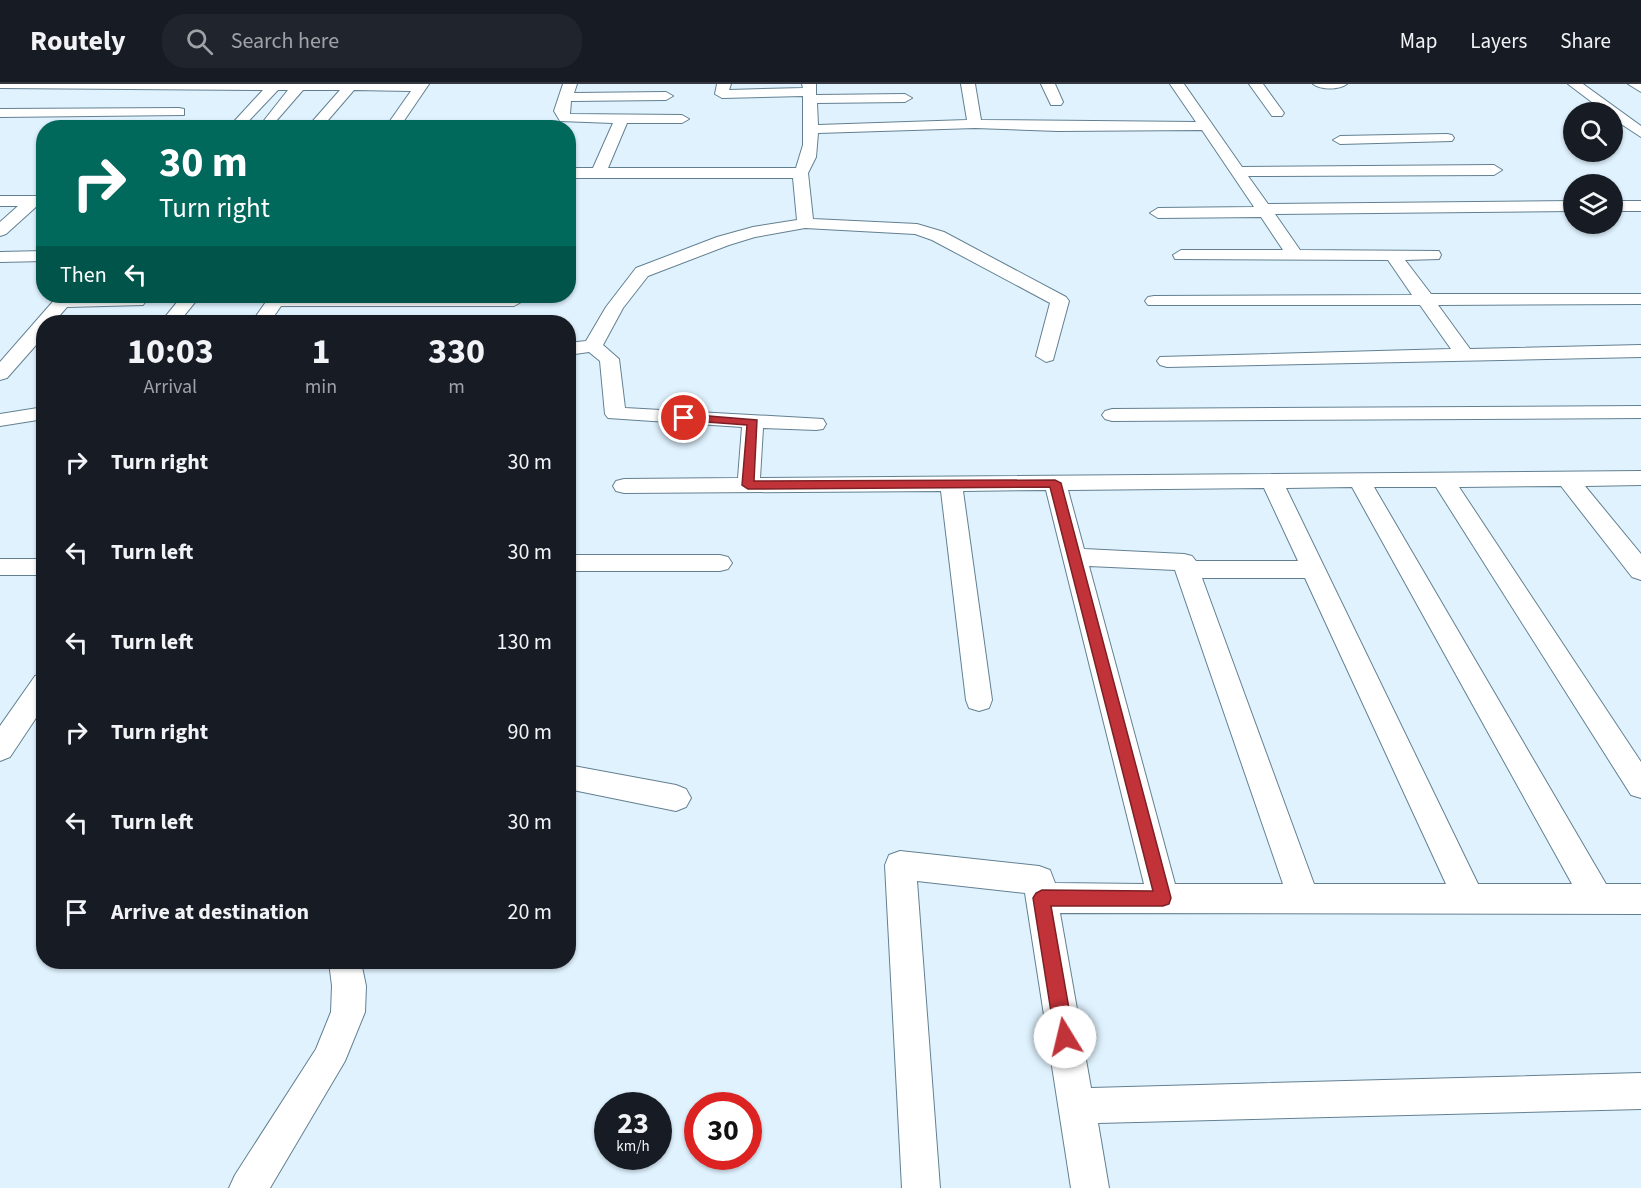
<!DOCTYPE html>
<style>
body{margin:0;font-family:"Source Sans 3",sans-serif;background:#20242c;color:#f1f3f6;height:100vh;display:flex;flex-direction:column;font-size:22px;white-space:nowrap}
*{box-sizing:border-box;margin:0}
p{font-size:20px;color:#9ea1a6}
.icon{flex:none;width:33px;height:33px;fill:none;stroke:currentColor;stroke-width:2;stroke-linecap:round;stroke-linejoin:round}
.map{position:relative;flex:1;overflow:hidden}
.panel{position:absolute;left:36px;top:231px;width:540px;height:654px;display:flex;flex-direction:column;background:#171b24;border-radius:24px;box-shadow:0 2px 4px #0004}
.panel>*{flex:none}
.banner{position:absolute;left:36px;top:36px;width:540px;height:183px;border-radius:24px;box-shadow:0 2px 4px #0004;background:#00695c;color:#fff;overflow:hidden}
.fabs{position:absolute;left:1563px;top:18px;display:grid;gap:12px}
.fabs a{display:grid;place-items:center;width:60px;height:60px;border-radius:50%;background:#171b24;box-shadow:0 2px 4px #0004;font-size:30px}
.speed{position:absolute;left:594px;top:1008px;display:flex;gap:12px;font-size:30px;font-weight:700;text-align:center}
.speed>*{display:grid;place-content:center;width:78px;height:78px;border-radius:50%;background:#171b24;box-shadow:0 2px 4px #0004;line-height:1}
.speed small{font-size:15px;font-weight:400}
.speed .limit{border:9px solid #d22;background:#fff;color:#111}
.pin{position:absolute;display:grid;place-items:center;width:51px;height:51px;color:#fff;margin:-26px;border:3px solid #fff;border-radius:50%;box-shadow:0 2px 6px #0007}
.me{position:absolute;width:66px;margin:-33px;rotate:351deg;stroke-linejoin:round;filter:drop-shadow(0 0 4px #0008)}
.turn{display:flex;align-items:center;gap:21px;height:126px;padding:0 24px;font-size:27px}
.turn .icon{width:78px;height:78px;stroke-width:2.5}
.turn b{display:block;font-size:42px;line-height:51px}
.then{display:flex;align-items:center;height:57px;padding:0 24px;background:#0003;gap:12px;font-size:22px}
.eta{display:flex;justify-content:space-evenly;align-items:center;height:102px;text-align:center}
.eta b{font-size:36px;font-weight:700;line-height:42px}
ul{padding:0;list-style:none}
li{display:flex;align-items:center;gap:18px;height:90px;padding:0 24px}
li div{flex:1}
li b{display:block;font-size:22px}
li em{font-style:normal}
header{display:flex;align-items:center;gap:36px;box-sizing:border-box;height:84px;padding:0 30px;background:#171b24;border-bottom:2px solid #363941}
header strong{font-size:28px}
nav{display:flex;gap:33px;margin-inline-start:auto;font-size:21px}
.search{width:420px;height:54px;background:#20242c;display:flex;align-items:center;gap:15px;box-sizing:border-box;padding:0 21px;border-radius:24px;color:#9ea1a6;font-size:22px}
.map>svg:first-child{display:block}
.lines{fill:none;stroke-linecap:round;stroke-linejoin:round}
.minor-casing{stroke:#638091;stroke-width:2}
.minor{fill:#fff;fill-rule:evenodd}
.route{fill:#c13239;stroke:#7d2025;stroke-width:1.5}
</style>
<header>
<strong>Routely</strong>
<div class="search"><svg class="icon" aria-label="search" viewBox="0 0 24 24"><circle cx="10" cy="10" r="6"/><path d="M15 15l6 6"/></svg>Search here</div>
<nav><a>Map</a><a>Layers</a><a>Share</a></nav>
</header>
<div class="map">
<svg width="1641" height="1104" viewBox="0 0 1641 1104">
<rect width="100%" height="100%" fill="#dff2fe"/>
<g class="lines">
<defs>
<path id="minor" d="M0,0H429L399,44H385L411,7L354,6L323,42L318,43L311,39L340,6H303L270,44H258L288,6H278L242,44H228L263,6L0,4Z
M563,0H577L574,9L666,8L673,12L666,16L571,17L570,30L682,31L689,35L682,39H627L608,84H796L803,61V12L722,14L715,10L717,0H731L729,6L803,4L802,0H816V11L905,10L912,14L905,18L817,19L818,41L967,36L961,0H975L981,36L1196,38L1170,0H1184L1242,83L1494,81L1502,86L1494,91L1248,92L1268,120L1574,117V127L1275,130L1300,166L1439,167L1441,171L1439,175L1405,176L1431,210H1641V220L1438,221L1470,265L1641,261V273L1167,283L1160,281L1157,277L1160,273L1451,265L1420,221H1148L1145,217L1148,213L1154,212L1412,211L1388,176L1175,175L1173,171L1181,166H1283L1261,133L1158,134L1150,129L1158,124L1254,123L1202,46L1058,47L975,44L818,49L816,73L808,89L813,135L917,140L944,148L1066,213L1069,217L1053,276L1046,278L1036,272L1050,219L932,156L915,150L805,144L755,153L729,161L648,192L623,224L603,261L619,275L625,324L823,335L826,340L823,345L816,346L763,344L760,394L1641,387V401L1585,402L1641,470V496L1632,493L1561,402L1459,403L1641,678V714L1631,711L1436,403H1374L1606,800H1641V830L1060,829L1091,1004L1641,989V1025L1098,1039L1109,1104H1071L1025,809L917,797L940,1104H902L885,781L889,771L900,767L1039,782L1050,786L1055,799L1144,800L1046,406L963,407L992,616L989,624L979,627L969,624L966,616L941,407L624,409L616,407L613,402L616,397L624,395L738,394L742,343L608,334L605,330L600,277L589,268L568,271V259L586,257L606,223L636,184L717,153L753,143L797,136L793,94H568V84H593L613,39L560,37L554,27ZM1352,403L1572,800H1478L1286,404ZM1264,404L1298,477H1196L1192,472L1184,470L1084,465L1068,406ZM1089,482L1175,486L1283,800H1175ZM1202,494H1305L1446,800H1314Z
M1041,0H1055L1063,18L1061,21H1051Z
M1249,0H1263L1284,29L1282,32H1272Z
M1313,0H1347C1339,6 1321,6 1313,0Z
M1568,0H1583L1641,42V53L1612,34V28H1605Z
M1628,0H1641V8Z
M179,24L184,25V31L0,33V25Z
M1447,50L1452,51L1454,54L1452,57L1340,60L1333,56L1340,52Z
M0,112H40L44,113V121L37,122L6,150L0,152V138L18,122H0Z
M1612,117H1641V127H1612Z
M44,167V177L0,178V168Z
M137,212L146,217L143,221L67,223L54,238H44V252L7,294L0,296V278L56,214Z
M182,212H200L179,238H161Z
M270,212H514L523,217L514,222H281L270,238H252Z
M1641,322V334L1112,337L1105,335L1102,331L1105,327L1112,325Z
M44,323V335L0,342V330Z
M568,471H720L728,473L732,479L728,485L720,487H568Z
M0,475H44V491H0Z
M44,589V622L10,673L0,677V642L35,592Z
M568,681L676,701L686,705L691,714L686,723L676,727L568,705Z
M329,878H361L366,902L365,928L345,977L270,1104H229L235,1091L316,965L331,928L332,902Z"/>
</defs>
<use href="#minor" class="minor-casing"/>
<use href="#minor" class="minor"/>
</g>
<path class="route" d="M684,330L757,336L754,397L1055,396L1061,399L1171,814L1169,820L1163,822H1051L1074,953L1071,959L1065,962L1058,959L1055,953L1033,814L1036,809L1042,806L1153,807L1050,403L748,405L742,401L747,341L680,336L678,334Z"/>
</svg>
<div class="fabs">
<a><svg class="icon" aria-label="search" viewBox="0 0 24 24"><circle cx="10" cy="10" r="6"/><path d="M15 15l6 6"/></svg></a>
<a><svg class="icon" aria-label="layers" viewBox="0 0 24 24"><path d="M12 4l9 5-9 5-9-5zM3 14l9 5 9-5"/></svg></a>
</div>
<div class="speed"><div>23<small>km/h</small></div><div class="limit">30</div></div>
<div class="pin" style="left:684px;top:334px;background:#d93025"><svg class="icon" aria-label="arrive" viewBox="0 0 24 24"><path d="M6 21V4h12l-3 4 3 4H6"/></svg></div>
<svg class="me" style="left:1065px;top:953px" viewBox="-20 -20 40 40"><circle r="19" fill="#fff"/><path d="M0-13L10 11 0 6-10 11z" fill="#c13239"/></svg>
<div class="banner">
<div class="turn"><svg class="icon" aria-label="right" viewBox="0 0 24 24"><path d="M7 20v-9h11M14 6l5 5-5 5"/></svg><div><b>30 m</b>Turn right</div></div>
<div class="then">Then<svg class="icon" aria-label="left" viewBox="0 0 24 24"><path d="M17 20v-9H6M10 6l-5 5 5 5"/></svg></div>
</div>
<section class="panel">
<div class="eta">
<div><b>10:03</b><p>Arrival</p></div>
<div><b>1</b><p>min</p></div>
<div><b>330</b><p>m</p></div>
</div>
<ul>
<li><svg class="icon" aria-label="right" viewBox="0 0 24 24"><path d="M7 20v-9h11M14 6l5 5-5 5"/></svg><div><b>Turn right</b></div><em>30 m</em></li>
<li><svg class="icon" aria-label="left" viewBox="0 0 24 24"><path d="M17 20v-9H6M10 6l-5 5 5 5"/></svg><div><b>Turn left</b></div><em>30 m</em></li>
<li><svg class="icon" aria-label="left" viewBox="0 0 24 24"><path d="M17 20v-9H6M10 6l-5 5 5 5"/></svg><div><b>Turn left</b></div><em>130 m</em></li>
<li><svg class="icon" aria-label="right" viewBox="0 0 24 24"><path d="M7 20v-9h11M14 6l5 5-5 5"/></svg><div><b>Turn right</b></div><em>90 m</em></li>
<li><svg class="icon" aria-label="left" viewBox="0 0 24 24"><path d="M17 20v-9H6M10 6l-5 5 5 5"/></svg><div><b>Turn left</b></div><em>30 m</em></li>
<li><svg class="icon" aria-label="arrive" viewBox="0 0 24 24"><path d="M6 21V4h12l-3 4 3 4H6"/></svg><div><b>Arrive at destination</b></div><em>20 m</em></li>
</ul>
</section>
</div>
